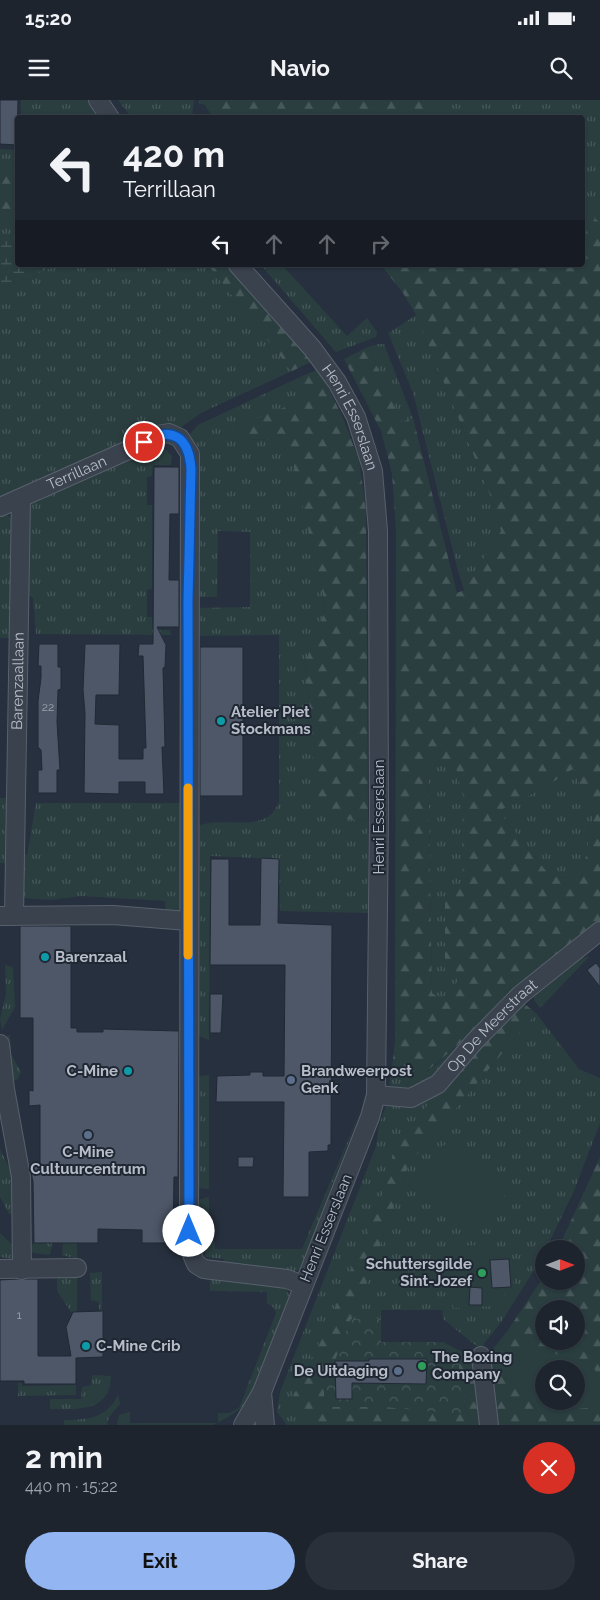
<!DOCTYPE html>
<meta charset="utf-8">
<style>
body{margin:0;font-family:Raleway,sans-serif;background:#2a303a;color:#f1f3f6;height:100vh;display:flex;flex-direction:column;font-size:19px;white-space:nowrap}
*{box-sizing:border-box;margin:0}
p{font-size:16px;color:#a0a4aa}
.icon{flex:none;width:28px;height:28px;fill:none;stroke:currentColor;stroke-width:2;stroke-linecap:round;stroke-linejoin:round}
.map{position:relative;height:1325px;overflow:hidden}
.sheet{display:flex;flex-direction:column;background:#1d242e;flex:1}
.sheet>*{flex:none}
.banner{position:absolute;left:15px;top:15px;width:570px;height:152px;border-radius:5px;box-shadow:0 1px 4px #0004,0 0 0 1px #3b414a;background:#1d242e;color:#f1f3f6;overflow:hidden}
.needle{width:32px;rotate:90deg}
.controls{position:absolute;left:535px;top:1140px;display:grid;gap:10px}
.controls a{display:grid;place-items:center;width:50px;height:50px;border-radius:50%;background:#1d242e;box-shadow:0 1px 4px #0004,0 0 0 1px #3b414a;font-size:25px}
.pin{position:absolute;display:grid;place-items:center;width:42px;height:42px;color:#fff;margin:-21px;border:2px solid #fff;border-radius:50%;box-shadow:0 1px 5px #0007}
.me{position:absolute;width:55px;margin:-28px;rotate:0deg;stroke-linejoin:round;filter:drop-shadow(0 0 4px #0008)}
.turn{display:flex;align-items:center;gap:18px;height:105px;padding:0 25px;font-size:22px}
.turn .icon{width:65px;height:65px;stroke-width:2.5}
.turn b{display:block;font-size:35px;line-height:42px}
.lanes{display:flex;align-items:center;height:48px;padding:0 25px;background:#0003;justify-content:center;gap:25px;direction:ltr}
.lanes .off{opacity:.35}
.round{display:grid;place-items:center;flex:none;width:52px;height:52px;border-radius:26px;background:#2a303a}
.head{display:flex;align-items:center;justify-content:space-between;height:85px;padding:0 25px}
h1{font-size:30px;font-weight:700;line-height:38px}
.cta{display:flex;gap:10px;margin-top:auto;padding:10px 25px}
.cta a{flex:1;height:58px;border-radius:30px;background:#93b6f2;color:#111;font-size:20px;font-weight:700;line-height:58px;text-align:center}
.cta a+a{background:#2a303a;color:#f1f3f6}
.status{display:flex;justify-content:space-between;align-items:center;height:35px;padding:0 25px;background:#1d242e;direction:ltr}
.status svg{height:14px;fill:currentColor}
header{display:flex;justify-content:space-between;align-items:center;height:65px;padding:0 25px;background:#1d242e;font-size:22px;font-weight:700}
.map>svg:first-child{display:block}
.grass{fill:url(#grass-tufts)}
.forest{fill:url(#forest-firs);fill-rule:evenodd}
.wetland{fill:url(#wetland-marsh)}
.park{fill:url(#park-crowns)}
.pitch{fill:#2a3e40;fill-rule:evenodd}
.building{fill:#4d5767;stroke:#212935}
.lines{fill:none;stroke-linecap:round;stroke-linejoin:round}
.minor-casing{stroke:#58606c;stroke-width:20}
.minor{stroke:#3a424e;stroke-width:18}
.route-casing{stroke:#114b97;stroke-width:12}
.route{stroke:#1a73e8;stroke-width:9}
.slow{stroke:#f59e0b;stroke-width:9}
.culture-dot{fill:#0f9aa8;stroke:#1f2733;stroke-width:2}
.service-dot{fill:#5c6f8a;stroke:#1f2733;stroke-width:2}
.leisure-dot{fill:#2e9e5b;stroke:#1f2733;stroke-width:2}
.labels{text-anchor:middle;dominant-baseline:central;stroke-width:4;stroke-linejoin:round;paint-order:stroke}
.number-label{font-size:12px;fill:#9ca4b0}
.street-label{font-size:15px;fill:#b7bec9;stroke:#1f2733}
.poi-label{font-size:15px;font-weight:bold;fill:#b7bec9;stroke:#1f2733;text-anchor:start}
</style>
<div class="status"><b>15:20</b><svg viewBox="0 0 49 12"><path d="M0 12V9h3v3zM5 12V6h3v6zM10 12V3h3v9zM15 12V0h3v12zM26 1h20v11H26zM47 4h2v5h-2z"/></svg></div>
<header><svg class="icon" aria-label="menu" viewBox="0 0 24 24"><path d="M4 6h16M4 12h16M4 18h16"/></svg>Navio<svg class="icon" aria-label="search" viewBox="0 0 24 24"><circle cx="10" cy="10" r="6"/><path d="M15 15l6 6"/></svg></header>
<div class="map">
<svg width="600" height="1325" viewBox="0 0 600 1325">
<defs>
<pattern id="grass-tufts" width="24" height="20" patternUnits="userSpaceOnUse" patternTransform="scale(1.25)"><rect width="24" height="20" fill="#2a3e40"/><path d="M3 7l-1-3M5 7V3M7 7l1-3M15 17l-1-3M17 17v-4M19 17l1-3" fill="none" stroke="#47585a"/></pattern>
<pattern id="forest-firs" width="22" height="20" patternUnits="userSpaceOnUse" patternTransform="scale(1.25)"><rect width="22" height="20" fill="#2a3e40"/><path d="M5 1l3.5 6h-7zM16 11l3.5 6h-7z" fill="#47585a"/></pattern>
<pattern id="wetland-marsh" width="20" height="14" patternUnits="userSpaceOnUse" patternTransform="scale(1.25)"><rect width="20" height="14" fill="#2a3e40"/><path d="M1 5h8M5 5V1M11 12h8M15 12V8" fill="none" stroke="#47585a"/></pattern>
<pattern id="park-crowns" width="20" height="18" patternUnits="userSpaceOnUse" patternTransform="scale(1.25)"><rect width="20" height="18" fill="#2a3e40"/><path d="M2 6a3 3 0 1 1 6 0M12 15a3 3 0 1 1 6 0" fill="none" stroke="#47585a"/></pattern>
</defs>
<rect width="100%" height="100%" fill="#27303e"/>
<path class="grass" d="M21,0H87L97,17L21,18Z
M118,0H194L192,17H131Z
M436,0H600V122L583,111L582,18L446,17Z
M0,49L17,50V64L13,69L0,71Z
M0,110L17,113V134H0Z
M57,165H208L292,271L201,313L177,330L0,400V190Z
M261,165H282L347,236L367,218L377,232L376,237L336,252Z
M416,215L490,395L501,431L464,490L458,471L413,293L388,233Z
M379,244H384L413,318L402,323L368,247Z
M300,277L311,297L238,326L241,339L279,340L293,363L326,508L305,563L311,619L343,719L368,721V813L280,811L279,759L210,756L209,940L196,935L195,732L198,726C225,715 268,736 279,701V535L194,536V508L250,507V432L218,431L217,497H194L189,335L198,325Z
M153,347H163L172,356L171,365H153L152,376L147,377V405H152V489L147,490V517H152L153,530H170L171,535L36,534L33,498L23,491L24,411L30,399Z
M2,413L10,417L15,425L10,538H0V414Z
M454,661L463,696L542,689L573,669L594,714L582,777L577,779L550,776L504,718L461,875L450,894L439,899L432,893L428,664Z
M0,698H8L11,764L0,763Z
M36,703H184V816L166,815L165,801L81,796L51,800L22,798L20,755H27Z
M589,857L540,908L534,900V892L576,858Z
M5,865L13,867L15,907L2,930L0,918L6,894Z
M536,913L579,969L600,978V1023L574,1091L546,1149H544L541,1159L502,1221L480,1249L443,1219L442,1210H381V1219H351L371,1171L409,1064Z
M476,929L435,979L412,990L391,988L389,983L392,968L427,972Z
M10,935L11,954L21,972L18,979L6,983L3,938Z
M209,975V1089L199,1088L194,1084L195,981L200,976Z
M439,991L385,1070V1088L333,1212L294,1297L301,1325H287L277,1312L280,1292L376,1046L379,1025L386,1006L422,1000Z
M361,1009L300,1169L292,1173L223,1166L224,1159L205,1157V1148L200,1147V1134L195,1130L196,1105L201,1099L209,1097V1141L215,1142V1149H302Z
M0,1049L15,1080L11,1082L15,1113L9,1114L0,1097Z
M0,1133L18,1150L14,1159L0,1157Z
M34,1143H52L50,1155L33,1153L30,1148Z
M63,1143H77V1159L62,1155Z
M102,1172V1211H99V1202L91,1200L90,1173Z
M77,1175V1212H71L57,1191V1177Z
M210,1176L286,1188L289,1195C285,1214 257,1290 245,1304C238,1312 223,1320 213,1325H117L119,1315L130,1312V1323H218V1313H229L239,1308L276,1213L273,1207L267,1203V1192L210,1191Z
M92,1275L111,1276C110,1313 77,1309 50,1309V1299H81L82,1287L91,1285Z
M18,1283H22V1286L76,1285V1295L18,1296Z
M118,1295L120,1304L109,1317L107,1325H64V1320C88,1320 107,1318 118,1295Z"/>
<path class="forest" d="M199,0H436L446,17H212L205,5L199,3Z
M17,64V113L0,110V71L12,69Z
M583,111L600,122V823L426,972L392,968L395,941L396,431L392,374L381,331L344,259L368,247L402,322L413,318L457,493L464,490L501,431L490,395L416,215L403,193L381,165H582ZM454,661L463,696L462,762L464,785L445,801V876L461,875L450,894L439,898L432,893L428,665ZM573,669L594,714L582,777L577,779L550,776L503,717L495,713L542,689Z
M208,165H227L313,261L292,271Z
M319,269L343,318L359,360L366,410L368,721L343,719L314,707L311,619L305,563L326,508L293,363L279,340L241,339L238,326L310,297L300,277Z
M522,902L536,913L409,1064L371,1171L324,1289L325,1307H387L467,1314L456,1249L474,1257L486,1325H301L293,1297L333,1212L385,1088V1070L411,1025L434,997Z
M600,1057V1325H494L486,1262L491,1251L506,1233L544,1176V1181H576V1149H558ZM544,1209H576V1241H544ZM544,1269H576V1301H544Z"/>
<path class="wetland" d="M0,134H17L18,165H57L0,190Z"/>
<path class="park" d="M351,1219H381V1242H443L456,1249L467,1315L387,1307H324V1289Z"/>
<path class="pitch" d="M454,1036L507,1093L466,1132L413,1075Z
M490,1145L492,1158L512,1157L514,1188H506L505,1195L496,1206L453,1208L450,1146Z
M533,1248L591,1263L600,1279V1297L587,1308L538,1311L505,1276L506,1251ZM544,1269H576V1301H544Z"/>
<path class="building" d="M0,0H18L17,45L0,44Z
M154,367H179V414H170L169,480H179V527H157L166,545L165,567L163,568L165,647H162L164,694H145V682H119V694L84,693L85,613L83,590L85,544H120L119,595H96L95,624L119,625V659H143V648H146L143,556H138L139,544H153Z
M39,544H58V567H61V589L58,590L57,622L60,670H57V693H38V670H42L41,650L38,647V601L41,578V566H38Z
M200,547H243V696H200Z
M261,758L279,759L278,823L332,825L331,1045H328V1051L309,1052V1097H283L284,1002H216L217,976L250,975V972H263V976H284L285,865H210L211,759H229V825H260Z
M20,826H71V928H77V932H103V929L179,931L178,1077H174L173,1143H142V1130L98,1129V1143H34L33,1082L30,1067L40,1066V1005L29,1006V990L33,991V918H20Z
M596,863L600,868V887L587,870Z
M210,894H223L221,933H210Z
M238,1057H254L253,1067H238Z
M509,1159L511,1187L492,1188L490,1160Z
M17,1179H38V1256H71L66,1227L73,1212L103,1211V1257L76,1258V1284H24V1281H0V1180Z
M470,1187L482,1188V1205H469Z
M369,1259H427L426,1284L352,1283V1299H336L335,1261H369Z"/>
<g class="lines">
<defs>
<g id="minor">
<path d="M98,0L110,18"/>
<path id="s1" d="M238,165L312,248L337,282L356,317L373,371L378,431L379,713L376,995L370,1017L262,1292L243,1325"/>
<path id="s2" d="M0,407L135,347L157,335L169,333L180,338L190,354L189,1147L196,1164L204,1169L287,1179L303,1185"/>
<path d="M0,816L113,815L188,821"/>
<path id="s3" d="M14,816L21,398"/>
<path d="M0,944L5,989L21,1077L22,1170"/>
<path id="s4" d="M376,995L411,998L438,984L474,942L520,895L600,831"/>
<path d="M0,1169L77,1168"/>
<path d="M481,1256L489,1325"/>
<path d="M262,1292L265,1325"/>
</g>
</defs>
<use href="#minor" class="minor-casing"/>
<use href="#minor" class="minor"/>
</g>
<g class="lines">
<defs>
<path id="route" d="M144,342C173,325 189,338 191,369L188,501L189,1131"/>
</defs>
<use href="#route" class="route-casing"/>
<use href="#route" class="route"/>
<path class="slow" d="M188,855V688"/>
</g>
<g class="culture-dot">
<circle cx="221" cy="621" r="5"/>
<circle cx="45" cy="857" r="5"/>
<circle cx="128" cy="971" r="5"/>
<circle cx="86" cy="1246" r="5"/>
</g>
<g class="service-dot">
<circle cx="291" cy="980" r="5"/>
<circle cx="88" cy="1035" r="5"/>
<circle cx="398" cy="1271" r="5"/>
</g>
<g class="leisure-dot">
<circle cx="482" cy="1173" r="5"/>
<circle cx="422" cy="1266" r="5"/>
</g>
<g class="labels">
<g class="number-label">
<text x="48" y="607">22</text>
<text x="19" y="1215">1</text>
</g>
<g class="street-label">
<text stroke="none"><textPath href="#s1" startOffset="191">Henri Esserslaan</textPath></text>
<text stroke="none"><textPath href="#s2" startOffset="84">Terrillaan</textPath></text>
<text stroke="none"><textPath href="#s3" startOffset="235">Barenzaallaan</textPath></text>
<text transform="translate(379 717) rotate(-90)">Henri Esserslaan</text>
<text stroke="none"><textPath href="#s4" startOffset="145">Op De Meerstraat</textPath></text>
<text transform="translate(326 1128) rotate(-68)">Henri Esserslaan</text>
</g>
<g class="poi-label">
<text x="231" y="612">Atelier Piet<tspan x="231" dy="17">Stockmans</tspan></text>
<text x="55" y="857">Barenzaal</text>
<text x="118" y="971" text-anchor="end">C-Mine</text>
<text x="301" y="971">Brandweerpost<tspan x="301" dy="17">Genk</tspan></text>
<text x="88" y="1052" text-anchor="middle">C-Mine<tspan x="88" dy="17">Cultuurcentrum</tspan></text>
<text x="472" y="1164" text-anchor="end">Schuttersgilde<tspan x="472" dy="17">Sint-Jozef</tspan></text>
<text x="96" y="1246">C-Mine Crib</text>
<text x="432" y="1257">The Boxing<tspan x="432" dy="17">Company</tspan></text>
<text x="388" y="1271" text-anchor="end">De Uitdaging</text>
</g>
</g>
</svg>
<div class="controls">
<a><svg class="needle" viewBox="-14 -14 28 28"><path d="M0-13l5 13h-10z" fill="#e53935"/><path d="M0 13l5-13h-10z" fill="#a0a4aa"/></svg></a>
<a><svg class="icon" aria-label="sound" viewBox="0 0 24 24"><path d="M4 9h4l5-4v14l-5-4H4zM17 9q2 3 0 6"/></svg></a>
<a><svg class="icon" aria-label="search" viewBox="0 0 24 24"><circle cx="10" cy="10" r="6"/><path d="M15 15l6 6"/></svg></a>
</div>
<div class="pin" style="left:144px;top:342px;background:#d93025"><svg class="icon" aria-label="arrive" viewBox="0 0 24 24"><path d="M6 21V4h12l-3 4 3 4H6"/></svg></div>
<svg class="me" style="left:189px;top:1131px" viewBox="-20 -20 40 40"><circle r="19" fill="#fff"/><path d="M0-13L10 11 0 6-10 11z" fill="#1a73e8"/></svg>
<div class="banner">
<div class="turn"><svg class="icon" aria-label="left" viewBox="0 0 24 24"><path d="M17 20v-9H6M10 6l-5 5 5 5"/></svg><div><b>420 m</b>Terrillaan</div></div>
<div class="lanes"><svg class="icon" aria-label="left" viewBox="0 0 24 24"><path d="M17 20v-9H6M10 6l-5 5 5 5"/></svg><svg class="icon off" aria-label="ahead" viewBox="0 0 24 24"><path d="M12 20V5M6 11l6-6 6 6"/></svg><svg class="icon off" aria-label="ahead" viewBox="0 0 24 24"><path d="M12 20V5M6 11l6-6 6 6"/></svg><svg class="icon off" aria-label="right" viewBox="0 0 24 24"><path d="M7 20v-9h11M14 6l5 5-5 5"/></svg></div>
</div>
</div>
<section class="sheet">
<div class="head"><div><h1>2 min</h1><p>440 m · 15:22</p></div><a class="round" style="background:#d93025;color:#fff"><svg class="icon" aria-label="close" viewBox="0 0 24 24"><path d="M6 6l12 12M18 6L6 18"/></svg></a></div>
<div class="cta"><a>Exit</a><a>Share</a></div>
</section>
